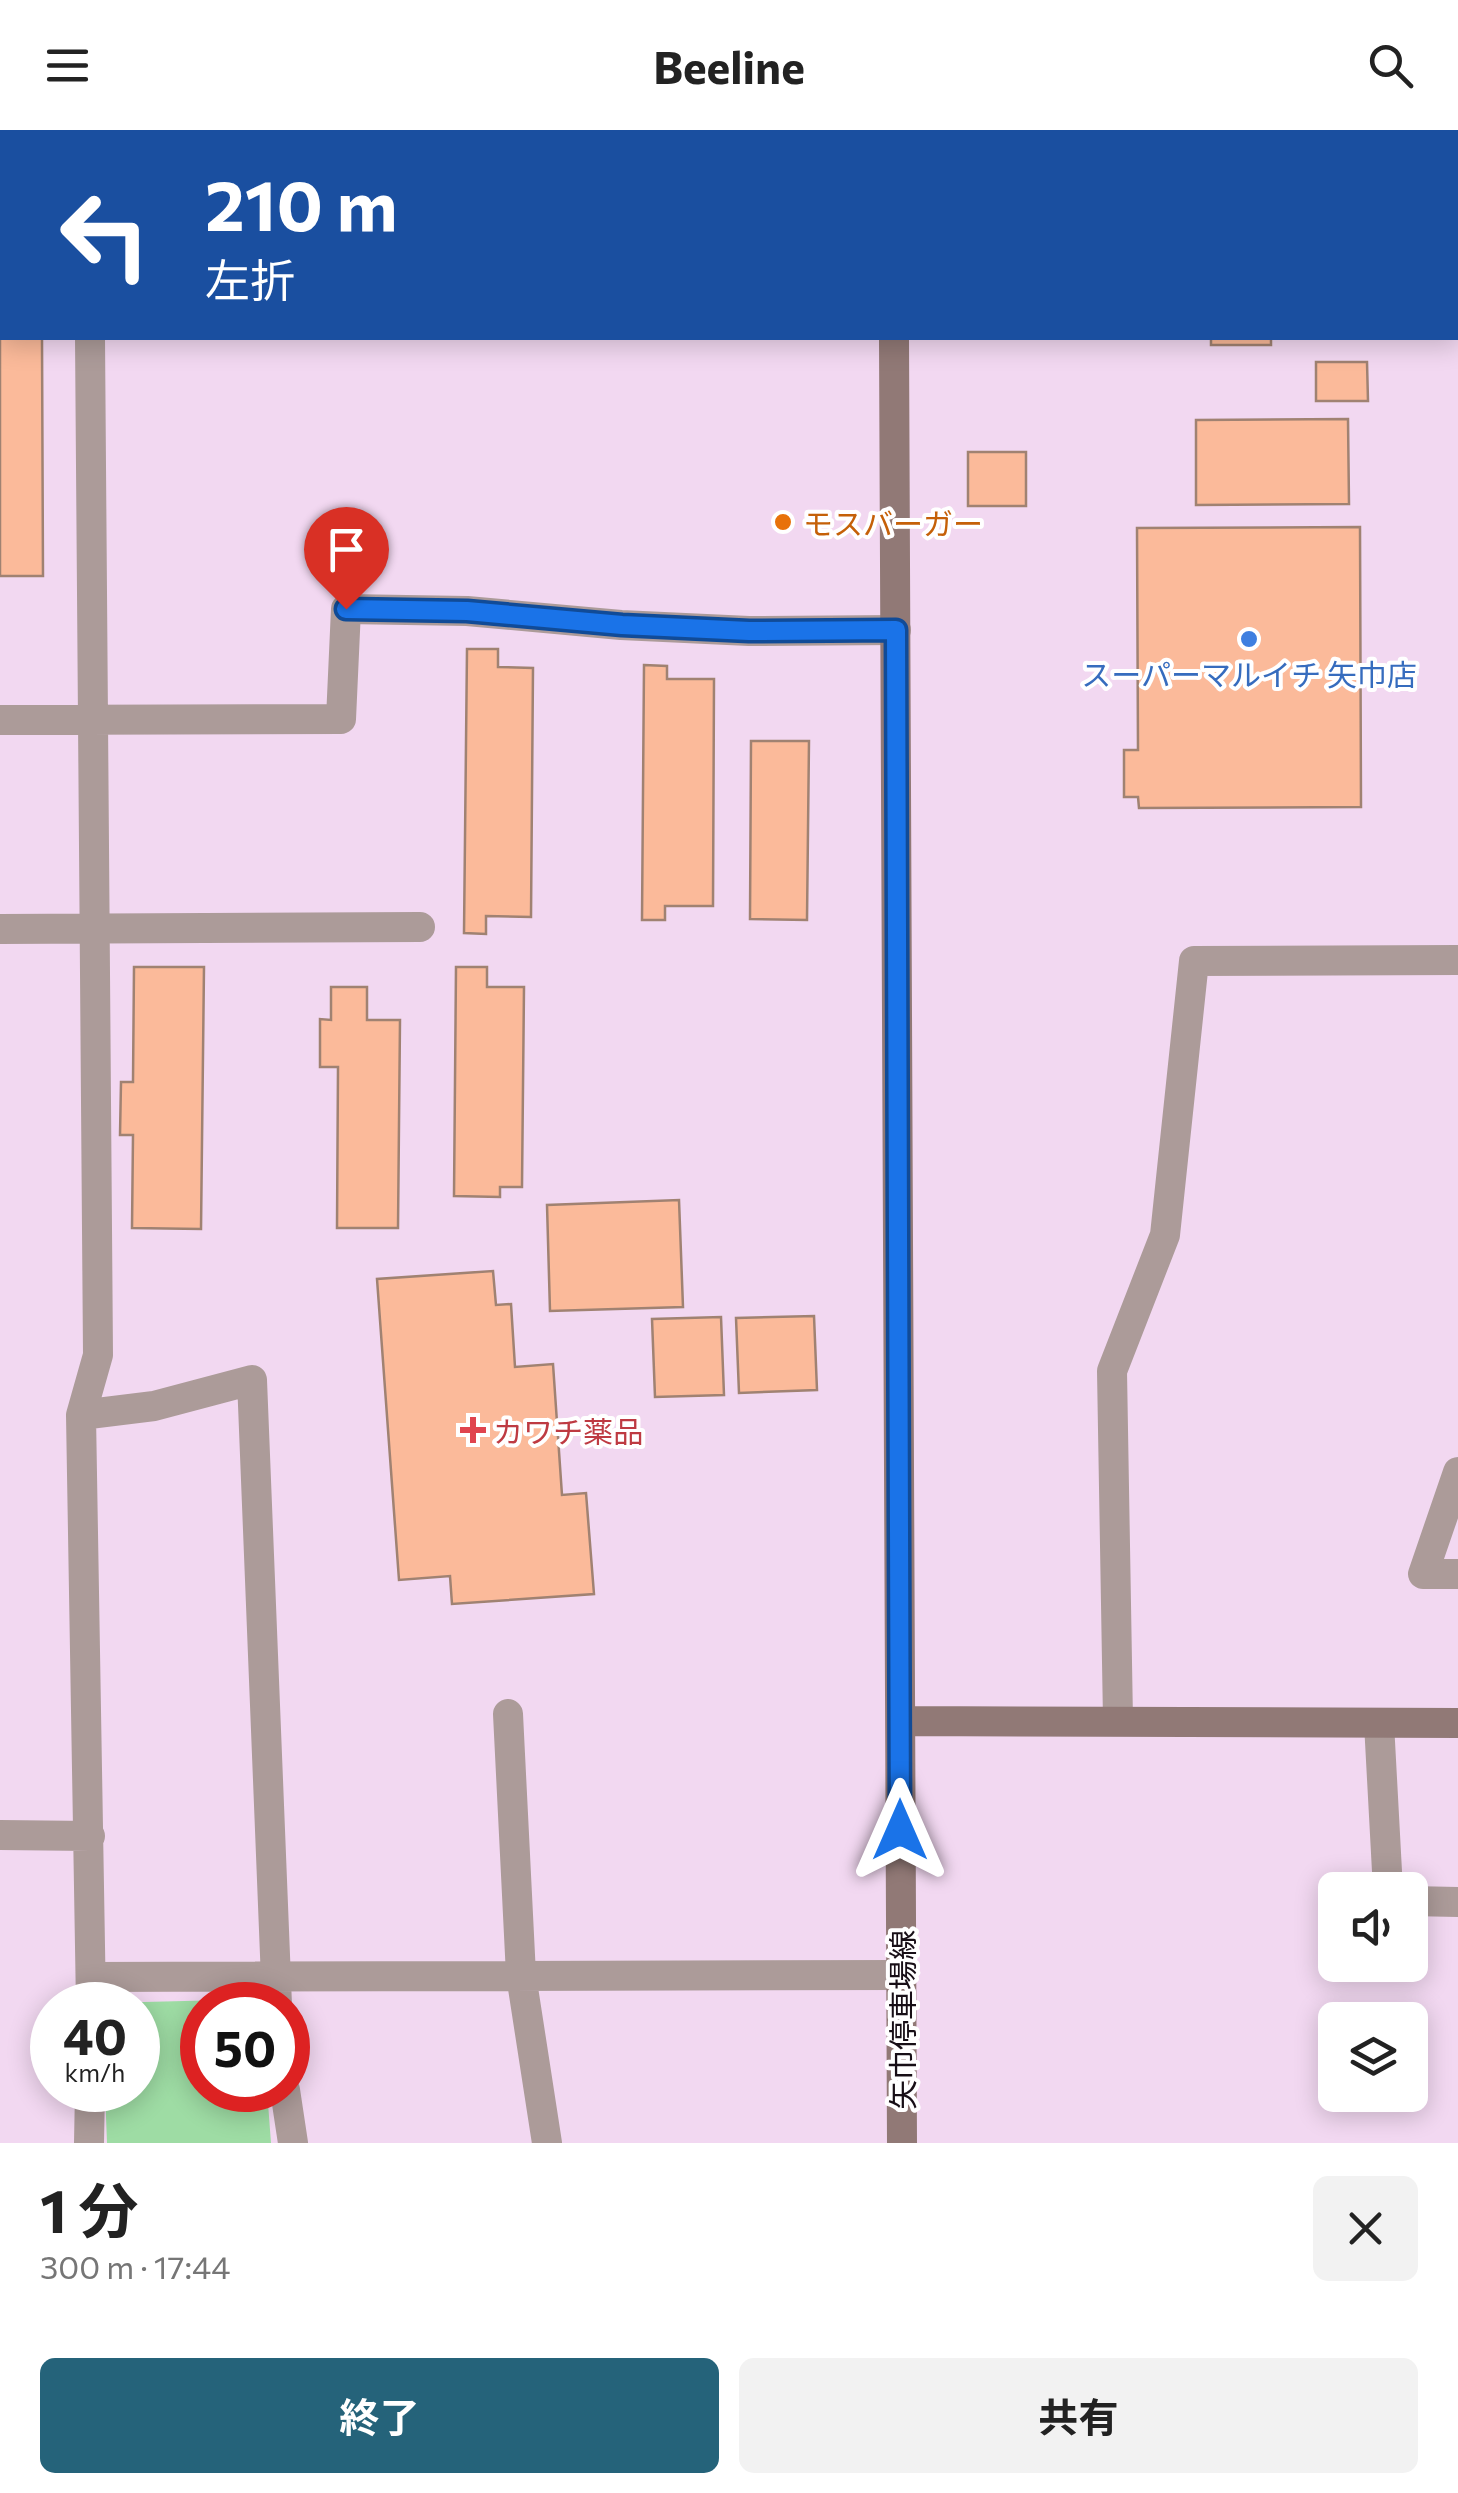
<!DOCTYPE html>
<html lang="ja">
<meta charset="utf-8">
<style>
body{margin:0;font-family:Commissioner,"Noto Sans JP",sans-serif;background:#f2f2f2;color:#222;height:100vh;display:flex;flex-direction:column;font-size:38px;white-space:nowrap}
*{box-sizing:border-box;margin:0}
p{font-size:32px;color:#767676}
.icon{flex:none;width:55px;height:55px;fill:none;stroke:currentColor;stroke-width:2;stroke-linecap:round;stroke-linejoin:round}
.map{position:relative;height:2013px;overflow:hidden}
.panel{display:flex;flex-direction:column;background:#fff;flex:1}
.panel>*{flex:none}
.top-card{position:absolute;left:0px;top:0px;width:1460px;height:210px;box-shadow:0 5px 25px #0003;background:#1a4fa0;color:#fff;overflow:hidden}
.fabs{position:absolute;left:1318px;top:1742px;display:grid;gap:20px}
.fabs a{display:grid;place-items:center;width:110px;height:110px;border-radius:15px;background:#fff;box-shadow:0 5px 25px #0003;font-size:50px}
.speed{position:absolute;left:30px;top:1852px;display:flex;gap:20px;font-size:50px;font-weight:700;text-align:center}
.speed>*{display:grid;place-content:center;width:130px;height:130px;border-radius:50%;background:#fff;box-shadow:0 5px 25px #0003;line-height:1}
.speed small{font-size:25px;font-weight:400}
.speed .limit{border:15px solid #d22;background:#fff;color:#111}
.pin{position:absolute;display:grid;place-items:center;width:85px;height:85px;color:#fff;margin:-102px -42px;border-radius:50% 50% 50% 0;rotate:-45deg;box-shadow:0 0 10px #0007}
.pin .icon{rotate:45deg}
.me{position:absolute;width:110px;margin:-55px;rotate:0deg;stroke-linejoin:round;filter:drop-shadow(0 0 8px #0008)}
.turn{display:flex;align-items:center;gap:35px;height:210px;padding:0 40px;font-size:45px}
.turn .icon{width:130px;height:130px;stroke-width:2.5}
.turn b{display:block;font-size:70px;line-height:85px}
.round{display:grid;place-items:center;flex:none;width:105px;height:105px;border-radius:15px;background:#f2f2f2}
.summary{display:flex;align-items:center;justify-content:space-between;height:170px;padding:0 40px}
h1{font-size:60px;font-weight:700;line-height:75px}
.primary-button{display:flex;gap:20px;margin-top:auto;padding:20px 40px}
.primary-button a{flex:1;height:115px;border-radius:15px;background:#25637a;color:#fff;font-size:40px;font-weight:700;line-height:115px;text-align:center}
.primary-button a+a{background:#f2f2f2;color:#222}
header{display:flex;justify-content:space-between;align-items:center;height:130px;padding:0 40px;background:#fff;font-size:45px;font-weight:700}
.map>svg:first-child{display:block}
.green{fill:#9edca4}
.building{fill:#fbba9a;stroke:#a08272;stroke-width:2.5}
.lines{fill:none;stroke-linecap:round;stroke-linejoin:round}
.street{stroke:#ac9b99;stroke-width:30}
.secondary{stroke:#917976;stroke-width:30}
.route-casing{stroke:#114b97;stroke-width:25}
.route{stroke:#1a73e8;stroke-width:18}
.food-dot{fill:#e8710a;stroke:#fff;stroke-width:4}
.shop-dot{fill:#3f7fe0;stroke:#fff;stroke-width:4}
.health-dot{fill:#e0444e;stroke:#fff;stroke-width:4}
.labels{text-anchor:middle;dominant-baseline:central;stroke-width:8;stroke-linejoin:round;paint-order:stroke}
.food-label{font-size:30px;fill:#c56008;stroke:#fff;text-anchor:start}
.shop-label{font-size:30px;fill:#366cbe;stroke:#fff}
.health-label{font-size:30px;fill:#be3a42;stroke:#fff;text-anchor:start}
.street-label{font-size:30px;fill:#170e16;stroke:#fff}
</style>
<header><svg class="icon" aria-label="menu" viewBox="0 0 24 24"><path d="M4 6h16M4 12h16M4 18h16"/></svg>Beeline<svg class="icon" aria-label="search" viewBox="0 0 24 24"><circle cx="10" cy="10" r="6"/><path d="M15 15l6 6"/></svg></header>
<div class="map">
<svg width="1458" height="2013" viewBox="0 0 1458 2013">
<rect width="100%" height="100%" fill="#f2d8f1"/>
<path class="green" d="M261,1869L262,1875H202V1960H267L271,2013H107L105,1960H138V1875L103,1873Z"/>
<path class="building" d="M0,104L2,208H42L43,446H0Z
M1211,208H1271V215H1211Z
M1316,232H1367L1368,271H1316Z
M1348,289L1349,374L1196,375V290Z
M968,322H1026V376H968Z
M1360,397L1361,677L1139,678L1138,667H1124V620H1138L1137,398Z
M467,519H498V537L533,538L531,787L486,786V804L464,803Z
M644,535L667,536V549H714L713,776H665V790H642Z
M751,611H809L807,790L750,789Z
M134,837H204L201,1099L132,1098L133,1005H120L121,952H133Z
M456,837H487V857H524L522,1057H500V1067L454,1066Z
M331,857H367V890H400L398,1098H337L338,937H320V889L331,890Z
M679,1070L683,1177L550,1181L547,1075Z
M493,1141L496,1175L511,1174L515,1237L553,1234L562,1365L586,1363L594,1464L452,1474L450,1446L399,1450L377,1149Z
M814,1186L817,1260L739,1263L736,1188Z
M721,1187L724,1265L655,1267L652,1189Z"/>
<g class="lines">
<path class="street" d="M92,2V0
M90,208L98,1225L81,1285L91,1875
M0,590L341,589L346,479L467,481L621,495L749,501L896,500
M0,799L420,797
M81,1285L154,1276L252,1250L277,1875
M1458,1342L1423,1444H1458
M508,1584L521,1845L547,2013
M1118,1590L1112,1241L1165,1105L1194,831L1458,830
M1379,1593L1388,1760
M0,1705L90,1706
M1410,1771L1458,1772
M91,1847L901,1845
M285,1960L293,2013
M89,2013L90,1960"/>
<path class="secondary" d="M893,0V2
M894,208L902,2013
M901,1591L1458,1593"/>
</g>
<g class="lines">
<defs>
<path id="route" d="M346,479L467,481L622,495L749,501L896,500L900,1700"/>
</defs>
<use href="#route" class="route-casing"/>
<use href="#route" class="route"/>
</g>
<circle class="food-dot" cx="783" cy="392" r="10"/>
<circle class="shop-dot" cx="1249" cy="509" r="10"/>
<path class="health-dot" d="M468 1285h10v10h10v10h-10v10h-10v-10h-10v-10h10z"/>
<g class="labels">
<g class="food-label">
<text x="803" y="392">モスバーガー</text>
</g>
<g class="shop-label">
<text x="1249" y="543">スーパーマルイチ 矢巾店</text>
</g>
<g class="health-label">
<text x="493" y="1300">カワチ薬品</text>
</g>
<g class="street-label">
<text transform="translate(901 1890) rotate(-90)">矢巾停車場線</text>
</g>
</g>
</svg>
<div class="fabs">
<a><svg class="icon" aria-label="sound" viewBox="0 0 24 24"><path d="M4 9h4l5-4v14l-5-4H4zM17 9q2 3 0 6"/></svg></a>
<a><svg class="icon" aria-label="layers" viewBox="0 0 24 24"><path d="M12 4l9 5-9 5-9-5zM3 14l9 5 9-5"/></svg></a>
</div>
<div class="speed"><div>40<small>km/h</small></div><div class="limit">50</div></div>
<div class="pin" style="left:346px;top:479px;background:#d93025"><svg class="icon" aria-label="arrive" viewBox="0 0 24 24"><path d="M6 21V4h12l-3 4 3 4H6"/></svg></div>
<svg class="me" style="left:900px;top:1700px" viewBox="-20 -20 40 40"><path d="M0-17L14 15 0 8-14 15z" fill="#1a73e8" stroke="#fff" stroke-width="4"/></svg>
<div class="top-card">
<div class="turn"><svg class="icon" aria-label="left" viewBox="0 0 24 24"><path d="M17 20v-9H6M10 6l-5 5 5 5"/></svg><div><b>210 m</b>左折</div></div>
</div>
</div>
<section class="panel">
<div class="summary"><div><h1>1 分</h1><p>300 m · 17:44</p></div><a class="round"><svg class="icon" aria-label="close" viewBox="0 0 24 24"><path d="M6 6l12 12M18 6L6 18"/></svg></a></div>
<div class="primary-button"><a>終了</a><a>共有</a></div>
</section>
